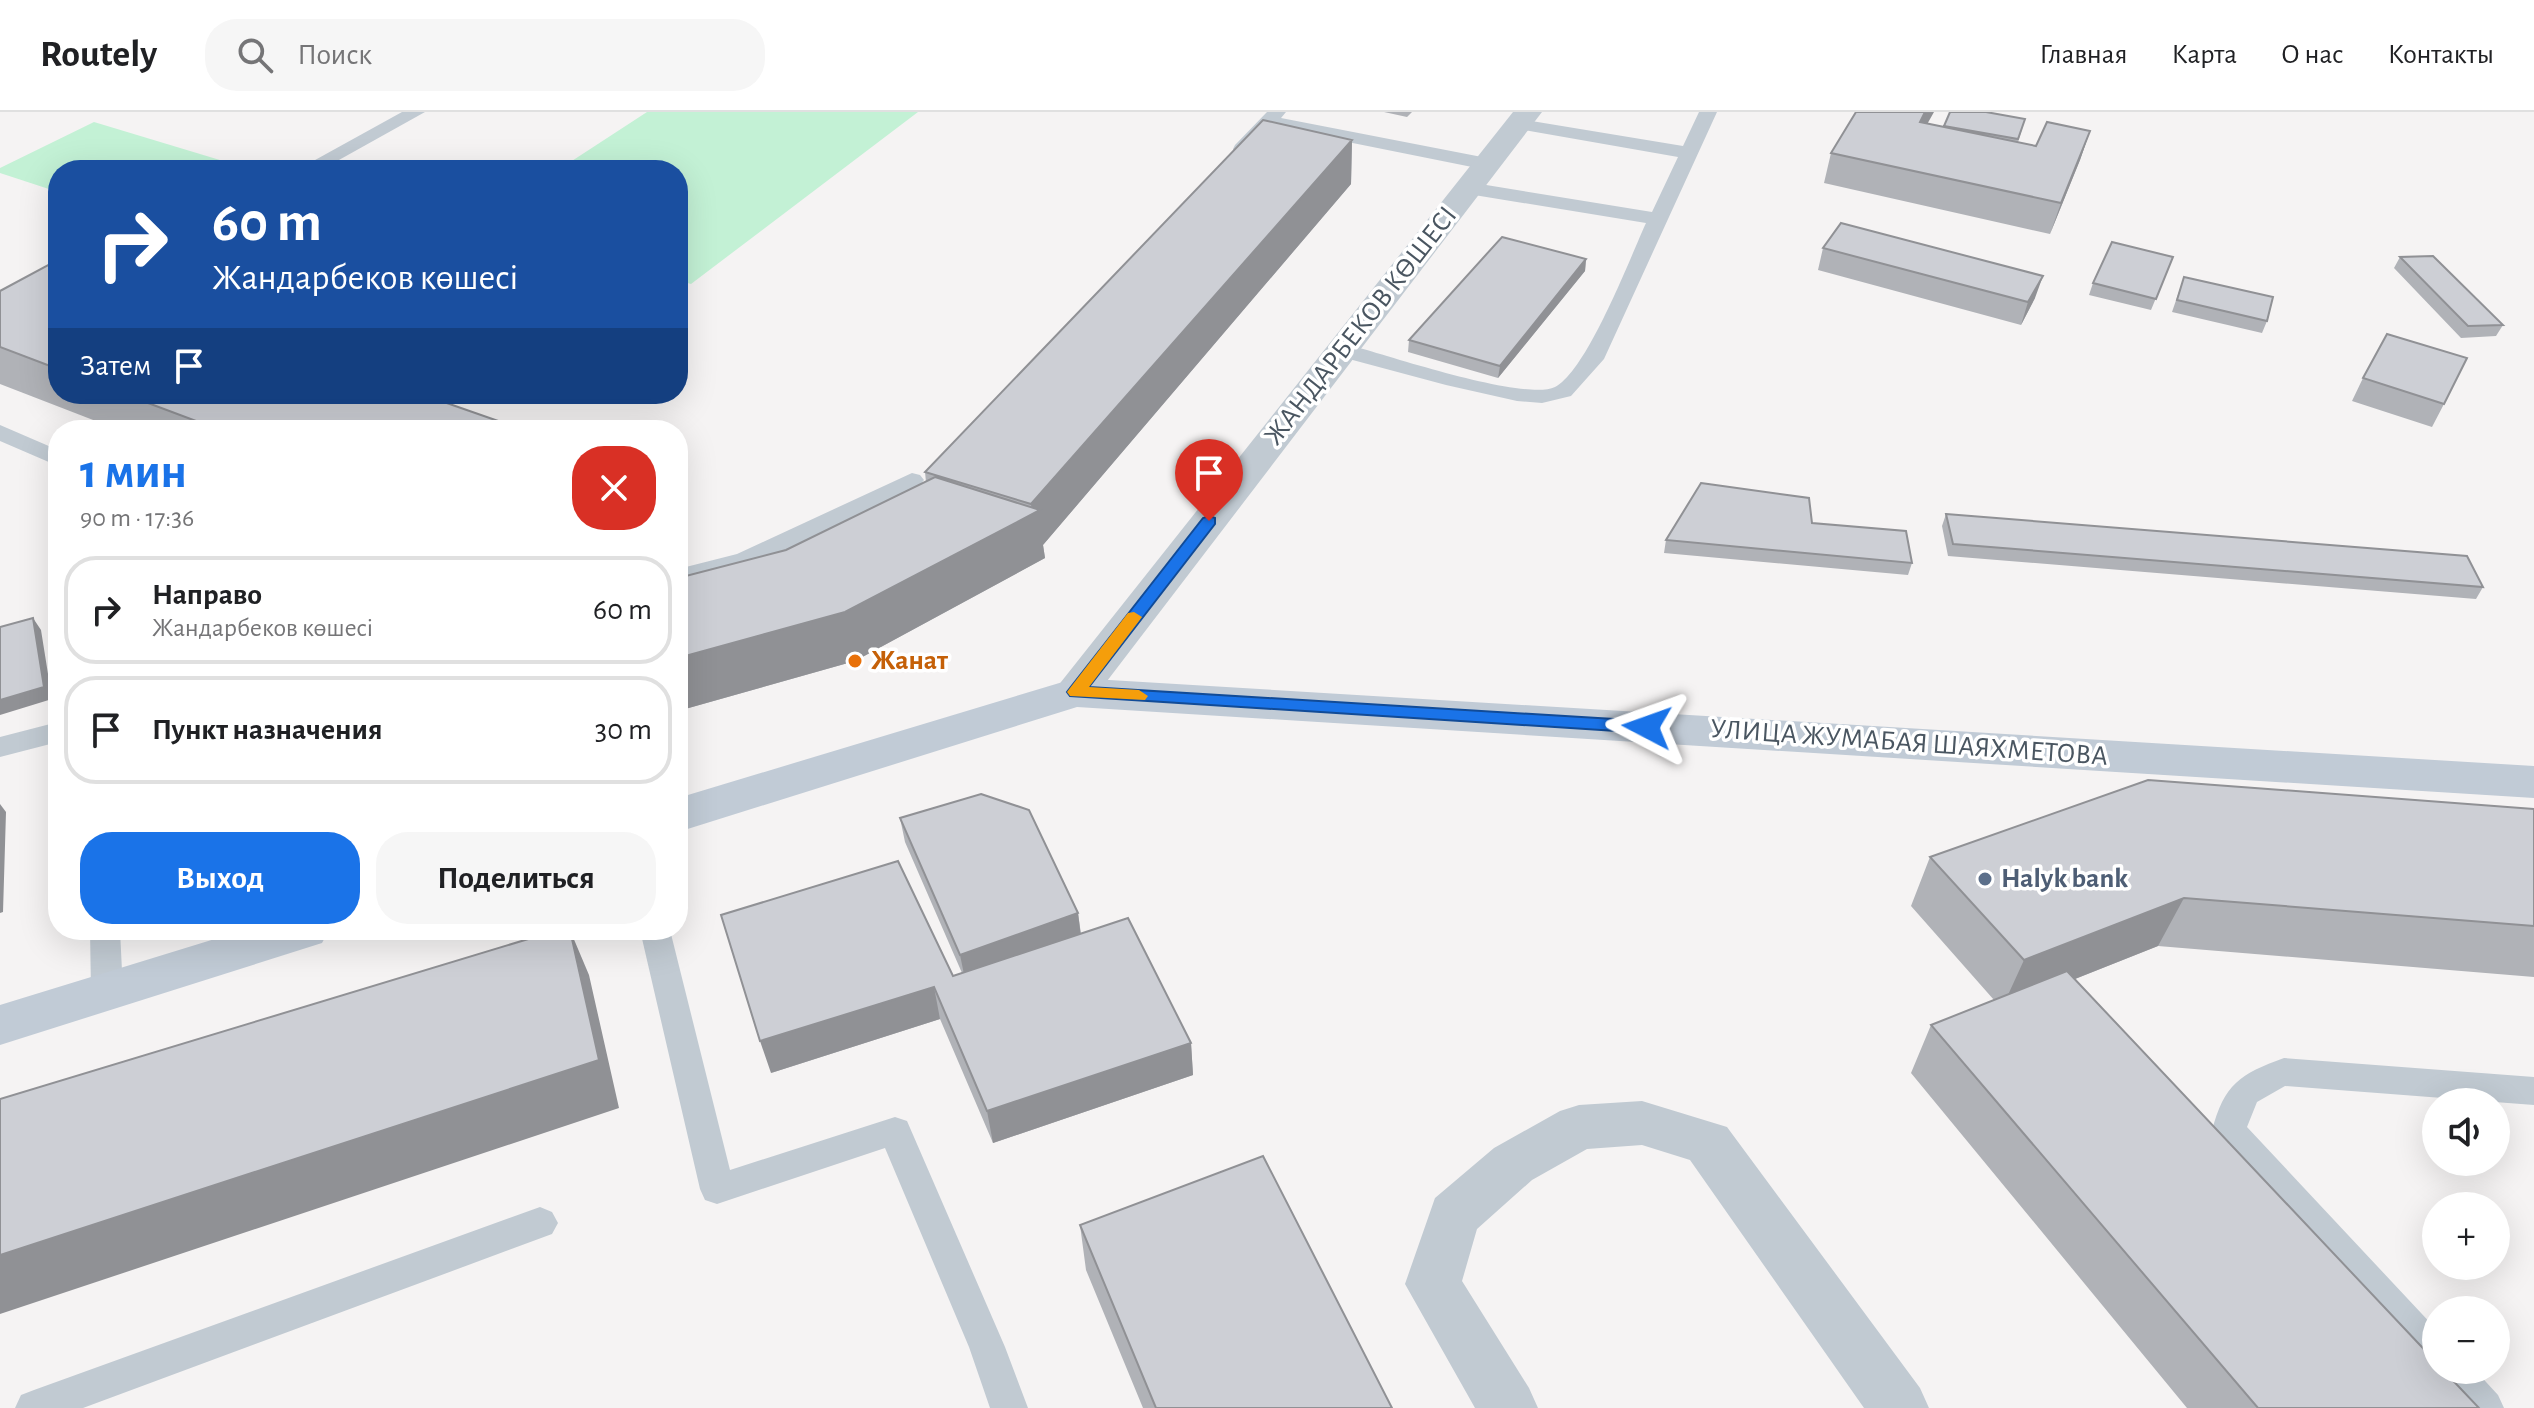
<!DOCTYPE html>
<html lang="ru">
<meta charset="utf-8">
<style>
body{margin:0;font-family:"Alegreya Sans",sans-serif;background:#f6f6f6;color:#202124;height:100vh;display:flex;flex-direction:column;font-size:30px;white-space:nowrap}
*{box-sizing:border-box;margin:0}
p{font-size:26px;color:#757577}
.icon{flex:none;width:44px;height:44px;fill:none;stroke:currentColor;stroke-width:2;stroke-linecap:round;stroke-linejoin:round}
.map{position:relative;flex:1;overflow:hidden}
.panel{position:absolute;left:48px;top:308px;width:640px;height:520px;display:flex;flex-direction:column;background:#fff;border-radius:32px;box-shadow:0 8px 32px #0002}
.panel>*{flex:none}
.guide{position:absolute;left:48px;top:48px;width:640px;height:244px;border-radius:32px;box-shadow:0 8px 32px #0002;background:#1a4fa0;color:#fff;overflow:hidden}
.buttons{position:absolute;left:2422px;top:976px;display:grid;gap:16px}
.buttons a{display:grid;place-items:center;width:88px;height:88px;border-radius:50%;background:#fff;box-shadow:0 8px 32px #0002;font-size:40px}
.pin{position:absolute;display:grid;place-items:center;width:68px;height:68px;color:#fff;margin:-82px -34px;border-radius:50% 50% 50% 0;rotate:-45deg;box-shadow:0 0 8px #0007}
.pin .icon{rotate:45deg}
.me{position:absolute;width:88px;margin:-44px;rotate:274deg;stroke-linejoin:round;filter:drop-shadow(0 0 6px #0008)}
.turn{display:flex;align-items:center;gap:28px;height:168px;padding:0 32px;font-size:36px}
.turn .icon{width:104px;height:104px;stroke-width:2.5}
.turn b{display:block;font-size:56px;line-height:68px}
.then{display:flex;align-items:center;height:76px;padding:0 32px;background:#0003;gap:16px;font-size:30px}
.round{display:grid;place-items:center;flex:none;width:84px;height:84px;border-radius:32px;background:#f6f6f6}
.head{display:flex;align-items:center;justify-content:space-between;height:136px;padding:0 32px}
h1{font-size:48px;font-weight:700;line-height:60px;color:#1a73e8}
.button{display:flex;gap:16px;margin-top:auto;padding:16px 32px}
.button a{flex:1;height:92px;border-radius:32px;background:#1a73e8;color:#fff;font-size:32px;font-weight:700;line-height:92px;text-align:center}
.button a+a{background:#f6f6f6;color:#202124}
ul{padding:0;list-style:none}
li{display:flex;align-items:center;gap:24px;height:108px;margin:0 16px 12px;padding:0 16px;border:4px solid #e0e0e0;border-radius:32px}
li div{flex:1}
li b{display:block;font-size:30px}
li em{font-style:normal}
header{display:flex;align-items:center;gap:48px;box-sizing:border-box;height:112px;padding:0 40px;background:#fff;border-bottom:2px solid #e0e0e0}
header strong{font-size:38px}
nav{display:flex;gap:44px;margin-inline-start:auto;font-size:28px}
.search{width:560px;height:72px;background:#f6f6f6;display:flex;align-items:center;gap:20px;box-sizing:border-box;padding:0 28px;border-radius:32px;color:#757577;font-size:30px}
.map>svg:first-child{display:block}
.green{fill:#c3f1d5}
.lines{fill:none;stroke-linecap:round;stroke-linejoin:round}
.lane{fill:#c1cad2;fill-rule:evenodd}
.street{fill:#c1cad2;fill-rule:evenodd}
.secondary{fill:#c1cbd6;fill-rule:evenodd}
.wall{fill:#b0b2b7}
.shaded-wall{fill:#909195}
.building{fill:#cdcfd5;stroke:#909195;stroke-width:2}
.route{fill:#1a73e8;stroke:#114b97;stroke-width:2}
.slow{fill:#f59e0b}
.food-dot{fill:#e8710a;stroke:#fff;stroke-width:3}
.service-dot{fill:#5c6f8a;stroke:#fff;stroke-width:3}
.labels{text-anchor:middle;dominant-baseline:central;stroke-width:7;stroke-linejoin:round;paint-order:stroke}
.street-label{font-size:28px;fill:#4a5661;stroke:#fff}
.food-label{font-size:28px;font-weight:bold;fill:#c56008;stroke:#fff;text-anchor:start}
.service-label{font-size:28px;font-weight:bold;fill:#4e5e75;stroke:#fff;text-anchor:start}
</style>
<header>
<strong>Routely</strong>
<div class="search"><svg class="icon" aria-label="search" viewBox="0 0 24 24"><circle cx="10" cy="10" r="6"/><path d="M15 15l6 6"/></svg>Поиск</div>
<nav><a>Главная</a><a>Карта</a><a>О нас</a><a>Контакты</a></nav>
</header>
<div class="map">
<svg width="2534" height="1296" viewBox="0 0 2534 1296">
<rect width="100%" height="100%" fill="#f5f3f3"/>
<path class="green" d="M647,0H918L691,172L678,168V58H558Z
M94,10L253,58H58V80L0,61V56Z"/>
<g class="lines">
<path class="lane" d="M402,0H425L321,58H297Z
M1267,0H1286L1281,6L1487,46L1496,52L1487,58L1273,15L1249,41H1235L1233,37L1235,33Z
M1699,0H1717L1604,247L1571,284L1542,291L1517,289L1446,273L1334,243L1331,238L1342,231C1381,241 1524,290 1555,275C1587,259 1630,146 1646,111L1468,82L1458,76L1468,70L1652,100L1678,45L1519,17L1510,12L1519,7L1683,34Z
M0,313L58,338V354L0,329Z
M912,361L920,363L924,368L920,373L754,454L678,473V457L737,442Z
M58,610V630L0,645V625Z
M90,818H120L123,880L118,889L107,893L96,889L91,880Z
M640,818H670L730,1058L895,1005L907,1009L1005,1235L1028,1296H990L969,1235L885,1036L717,1092L705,1088L700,1077Z
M2284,946L2534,965V993L2285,974L2257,990L2247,1015L2436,1217V1258H2475L2498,1283L2504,1296H2460L2437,1270L2432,1259L2423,1255L2217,1029L2212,1019C2224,972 2240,962 2284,946Z
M540,1095L552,1100L558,1111L552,1122L83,1296H15L21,1283L34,1278Z"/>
<path class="street" d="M1513,0H1542L1091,590L1076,594L1061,590L1055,580L1061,570Z
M1642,989L1727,1015L1920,1276L1929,1296H1864L1690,1048L1642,1033L1587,1037L1532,1068L1477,1117L1462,1169L1529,1276L1538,1296H1475L1405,1172L1435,1086L1494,1036L1560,999L1579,993Z"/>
<path class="secondary" d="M1076,566L2534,654V686L1077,595L678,720V686Z
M244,818H329L322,831L0,933V893Z"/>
</g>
<path class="wall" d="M1384,0H1412L1407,5Z
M2025,7L2018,30L2036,34L2090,19L2080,48L2050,122L1824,71L1831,41L1927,11L1944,15Z
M1352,28L1351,72L1043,433L1045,446L855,549L678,599V466L786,438L926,370L925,360Z
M1823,136L2035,186L2021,213L1818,158Z
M2173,145L2151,198L2089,183L2093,171Z
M2400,145L2503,213L2496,224L2461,226L2394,156Z
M1586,147L1585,159L1498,266L1408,240L1409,228Z
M58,155V282H421L524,318H119L0,272V179Z
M2184,165L2267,209L2262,221L2172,200Z
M2363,266L2444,292L2432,315L2352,289Z
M1946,402L2483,475L2476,487L1948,444L1942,414Z
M1812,411L1912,451L1908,463L1664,441L1666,428Z
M2534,697V865L2158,834L2075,867L2479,1296H2187L1911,961L1931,913L1994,888L1911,794L1930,745Z
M900,706L1078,801L1081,822L1191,931L1193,963L993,1031L940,907L771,961L953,864L962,861L905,730Z
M1080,1113L1392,1296H1143L1086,1158Z"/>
<path class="shaded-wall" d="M1925,0H1934L1912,39L1920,10Z
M2090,19L2080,48L2050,122L2061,91Z
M1352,28L1351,72L1043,433L1045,446L855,549L678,599V546L1032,402L1031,392Z
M1586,147L1585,159L1498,266L1500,254Z
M2043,164L2035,186L2021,213L2028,190Z
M33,506L41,518L52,587L0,603V588Z
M0,692L6,700L3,800L0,801Z
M2184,786L2158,834L2002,896L2024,848Z
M1078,801L1081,825L965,867L960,843Z
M570,818L589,863L619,996L0,1202V1143Z
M934,875L940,907L771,961L760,929Z
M1191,931L1193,963L993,1031L987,999Z"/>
<path class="building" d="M1856,0H1925L1920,10L2036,34L2047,10L2090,19L2061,91L1831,41Z
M1950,0H1986L2025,7L2018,27L1944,14Z
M1263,8L1352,28L1031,392L925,360Z
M1841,111L2043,164L2028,190L1823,136Z
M1502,125L1586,147L1500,254L1409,228Z
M2112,130L2173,145L2156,187L2093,171Z
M2433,144L2503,213L2468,214L2400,145Z
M50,152L58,155V257L0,235V179Z
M2184,165L2273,185L2267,209L2177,188Z
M2387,222L2467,246L2444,292L2363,266Z
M124,282H421L524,318H220Z
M935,365L1040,398L845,500L678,546V466L786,438Z
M1701,371L1809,386L1812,411L1906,419L1912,451L1666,428Z
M1946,402L2467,444L2483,475L1953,432Z
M33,506L44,575L0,588V515Z
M2148,668L2534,697V814L2184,786L2024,848L1930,745Z
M981,682L1029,698L1078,801L960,843L900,706Z
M898,749L953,864L1128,806L1191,931L987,999L934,875L760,929L721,803Z
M558,818H570L599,948L0,1143V987Z
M2067,859L2436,1250V1258H2443L2479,1296H2258L1931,913Z
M1263,1044L1392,1296H1156L1080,1113Z"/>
<path class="route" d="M1209,404L1215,406V412L1089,575L1647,609L1656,615L1647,621L1070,584L1067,580L1070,576L1203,406Z"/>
<path class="slow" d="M1134,500L1142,505L1089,575L1139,578L1148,584L1145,588L1070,584L1067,580L1070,576L1128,501Z"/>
<circle class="food-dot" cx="855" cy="549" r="8"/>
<circle class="service-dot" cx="1985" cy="767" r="8"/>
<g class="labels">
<g class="street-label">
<text transform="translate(1361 214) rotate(-52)">ЖАНДАРБЕКОВ КӨШЕСІ</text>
<text transform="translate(1909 631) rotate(4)">УЛИЦА ЖУМАБАЯ ШАЯХМЕТОВА</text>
</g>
<g class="food-label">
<text x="871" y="549">Жанат</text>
</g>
<g class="service-label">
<text x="2001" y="767">Halyk bank</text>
</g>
</g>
</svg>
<div class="buttons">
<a><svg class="icon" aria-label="sound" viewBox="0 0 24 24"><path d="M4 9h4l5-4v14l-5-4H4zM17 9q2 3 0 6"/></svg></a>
<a>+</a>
<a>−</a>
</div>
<div class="pin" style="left:1209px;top:409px;background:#d93025"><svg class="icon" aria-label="arrive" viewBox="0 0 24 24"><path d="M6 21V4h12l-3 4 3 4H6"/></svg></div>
<svg class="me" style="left:1647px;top:615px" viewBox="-20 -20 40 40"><path d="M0-17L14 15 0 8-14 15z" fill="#1a73e8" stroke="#fff" stroke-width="4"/></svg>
<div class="guide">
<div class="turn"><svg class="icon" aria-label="right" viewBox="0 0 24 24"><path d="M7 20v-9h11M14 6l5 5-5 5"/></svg><div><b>60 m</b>Жандарбеков көшесі</div></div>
<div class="then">Затем<svg class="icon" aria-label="arrive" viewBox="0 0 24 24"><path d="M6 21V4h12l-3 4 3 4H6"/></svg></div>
</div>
<section class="panel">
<div class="head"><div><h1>1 мин</h1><p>90 m · 17:36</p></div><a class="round" style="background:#d93025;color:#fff"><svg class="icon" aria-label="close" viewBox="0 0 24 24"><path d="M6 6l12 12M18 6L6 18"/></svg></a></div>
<ul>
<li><svg class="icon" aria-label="right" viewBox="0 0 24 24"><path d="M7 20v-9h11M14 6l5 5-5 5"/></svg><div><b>Направо</b><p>Жандарбеков көшесі</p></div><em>60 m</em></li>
<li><svg class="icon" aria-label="arrive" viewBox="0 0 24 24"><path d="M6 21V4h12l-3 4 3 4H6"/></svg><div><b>Пункт назначения</b></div><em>30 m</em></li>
</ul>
<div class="button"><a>Выход</a><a>Поделиться</a></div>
</section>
</div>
